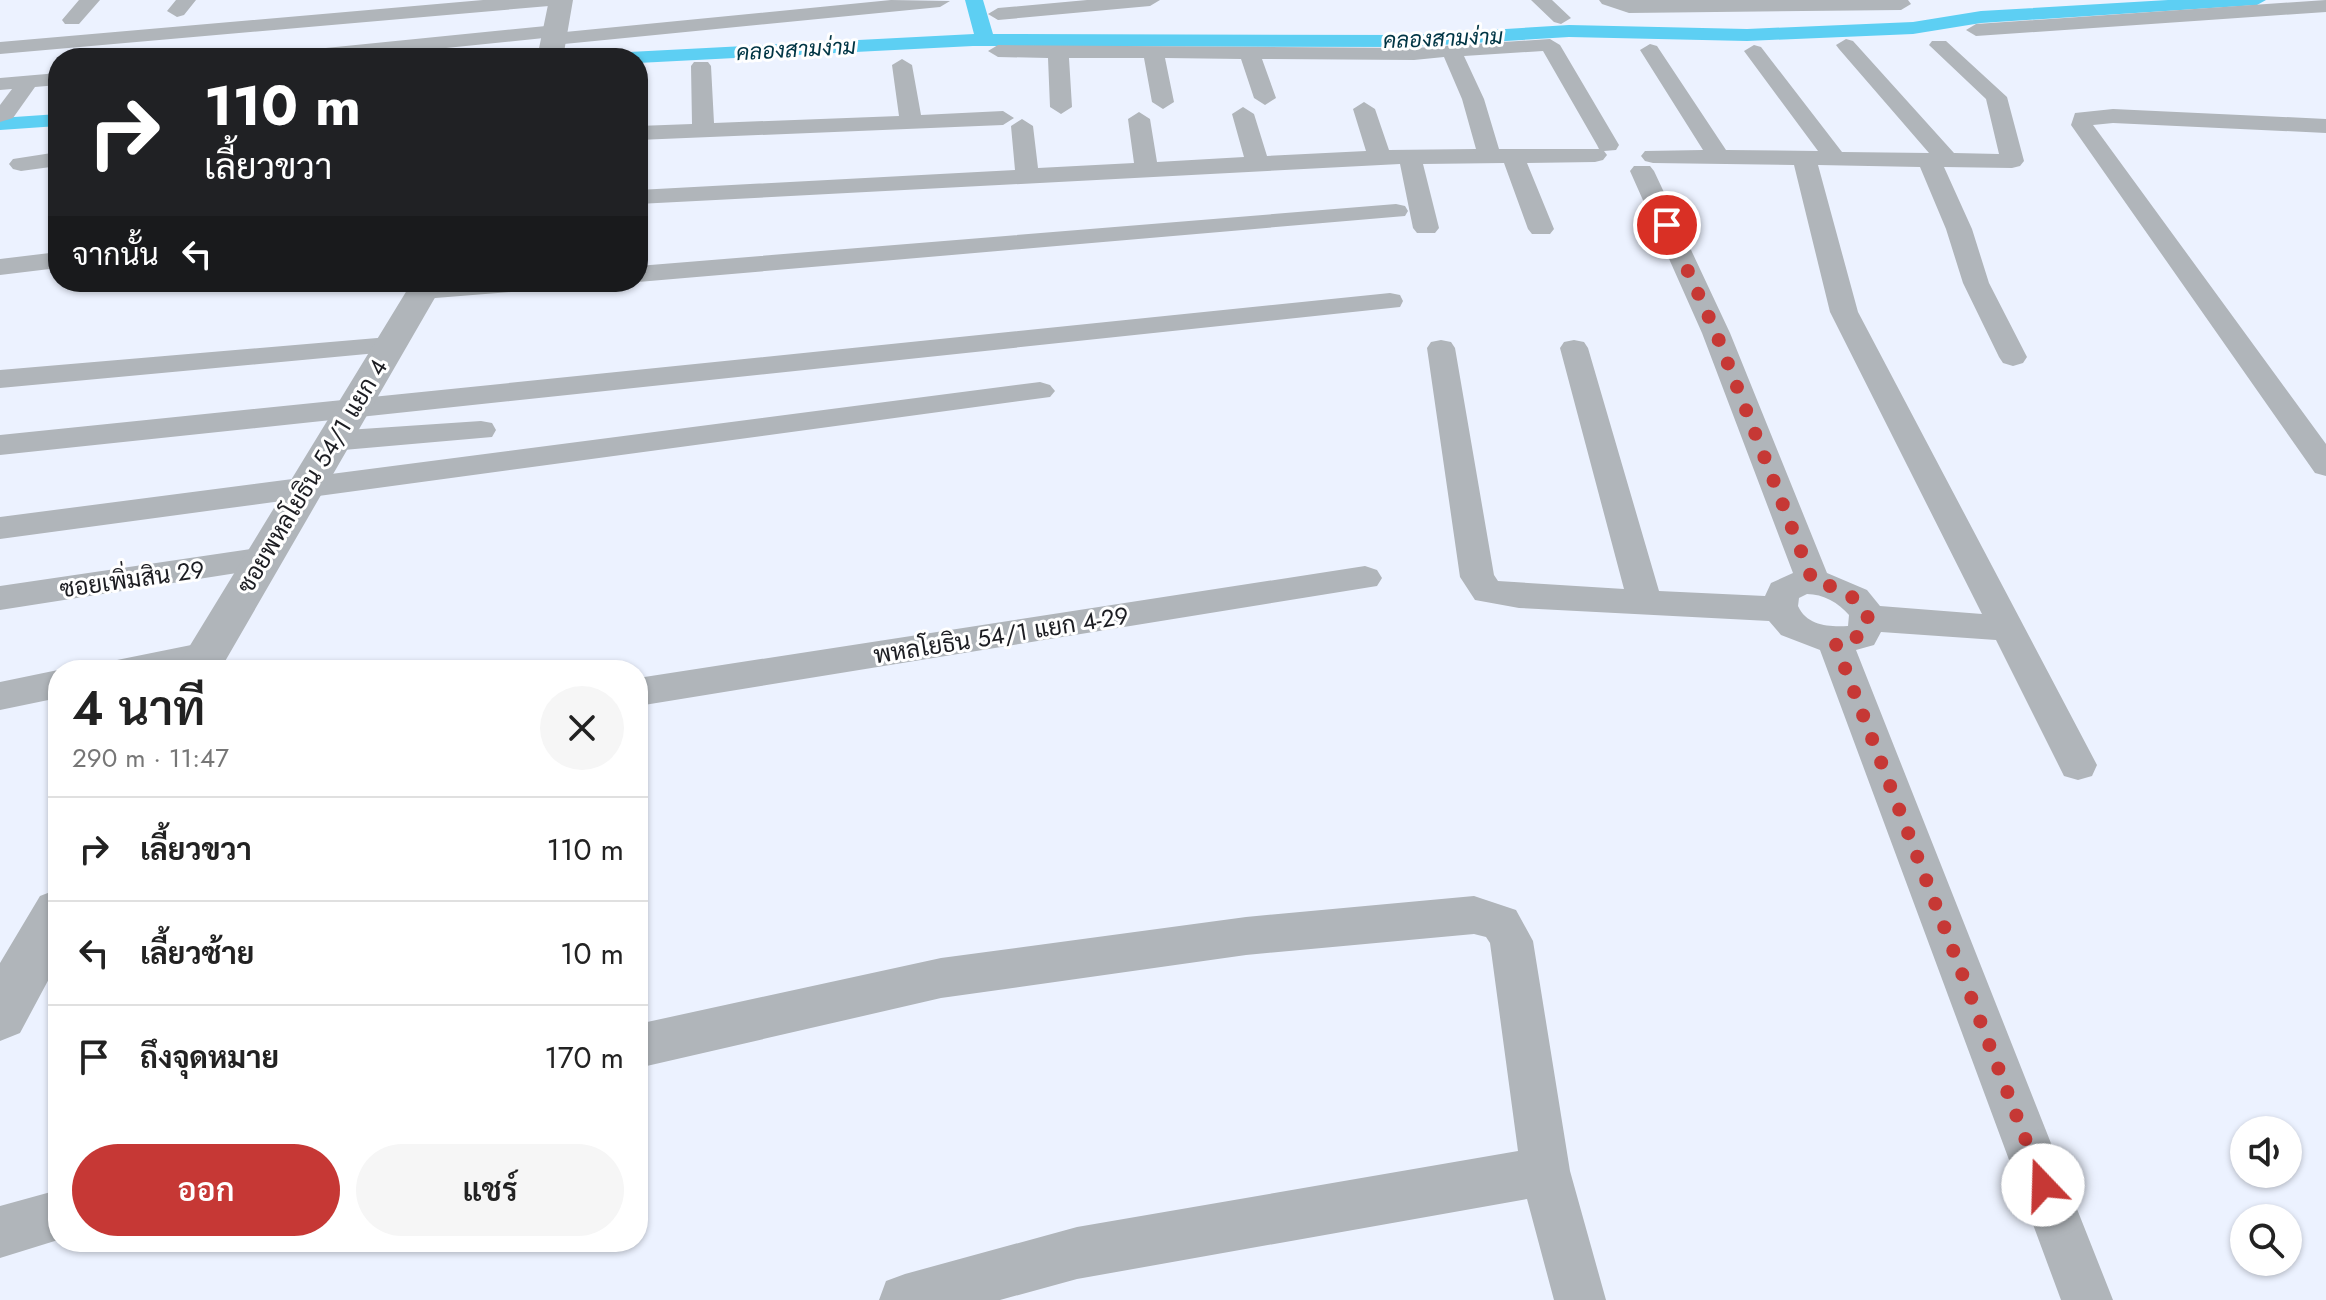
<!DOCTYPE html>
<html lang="th">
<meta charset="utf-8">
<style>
body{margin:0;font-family:Jost,Sarabun,sans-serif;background:#f6f6f6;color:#222;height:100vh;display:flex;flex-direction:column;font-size:30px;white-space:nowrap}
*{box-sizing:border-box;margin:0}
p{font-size:26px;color:#767676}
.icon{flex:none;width:44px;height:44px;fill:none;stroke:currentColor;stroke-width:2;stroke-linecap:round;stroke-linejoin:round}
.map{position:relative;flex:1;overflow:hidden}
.drawer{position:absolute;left:48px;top:660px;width:600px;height:592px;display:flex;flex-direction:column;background:#fff;border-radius:32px;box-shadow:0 2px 6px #0004}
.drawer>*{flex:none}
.guide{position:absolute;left:48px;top:48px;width:600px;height:244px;border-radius:32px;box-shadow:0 2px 6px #0004;background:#202124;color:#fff;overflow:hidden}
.buttons{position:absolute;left:2230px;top:1116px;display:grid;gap:16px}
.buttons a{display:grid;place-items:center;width:72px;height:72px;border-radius:50%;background:#fff;box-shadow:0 2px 6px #0004;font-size:40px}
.pin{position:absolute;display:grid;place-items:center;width:68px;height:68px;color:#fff;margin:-34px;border:4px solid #fff;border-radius:50%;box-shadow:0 2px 8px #0007}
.me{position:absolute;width:88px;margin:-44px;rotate:339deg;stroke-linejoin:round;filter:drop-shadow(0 0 6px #0008)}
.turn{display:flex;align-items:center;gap:28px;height:168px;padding:0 24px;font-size:36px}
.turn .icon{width:104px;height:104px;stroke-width:2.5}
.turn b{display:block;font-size:56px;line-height:68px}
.then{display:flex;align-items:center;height:76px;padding:0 24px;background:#0003;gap:16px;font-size:30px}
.round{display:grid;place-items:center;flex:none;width:84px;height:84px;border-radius:42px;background:#f6f6f6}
.head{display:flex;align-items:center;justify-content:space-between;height:136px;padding:0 24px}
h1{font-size:48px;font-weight:600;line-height:60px}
.button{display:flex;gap:16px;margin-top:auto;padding:16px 24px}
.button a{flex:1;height:92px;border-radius:48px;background:#c63835;color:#fff;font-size:32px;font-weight:600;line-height:92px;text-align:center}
.button a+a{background:#f6f6f6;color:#222}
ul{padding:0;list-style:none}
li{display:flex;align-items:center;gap:24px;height:104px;padding:0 24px;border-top:2px solid #e0e0e0}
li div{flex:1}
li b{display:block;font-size:30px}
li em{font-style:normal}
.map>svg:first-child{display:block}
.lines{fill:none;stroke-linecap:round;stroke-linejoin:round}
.canal{fill:#5dcff3;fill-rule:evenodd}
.minor{fill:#b0b5ba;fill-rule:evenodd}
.tertiary{fill:#b0b5ba;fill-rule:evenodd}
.route{stroke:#c63835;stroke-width:14;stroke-dasharray:0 25.2}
.labels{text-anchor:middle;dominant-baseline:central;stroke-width:6;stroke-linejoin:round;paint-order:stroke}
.far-water-label{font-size:22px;font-style:italic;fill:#003544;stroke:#fff}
.street-label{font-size:24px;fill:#1c1d22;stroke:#fff}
</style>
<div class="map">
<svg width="2326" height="1300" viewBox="0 0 2326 1300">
<rect width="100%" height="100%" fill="#ecf2ff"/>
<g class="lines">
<path class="canal" d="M965,0H983L993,34L1409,35L1569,25L1747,29L1913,22L1981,11L2168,0H2266L2257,5L1981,23L1913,34L1747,41L1569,37L1409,47L973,46L638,63V58H619L629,52L974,34Z
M58,114V126L0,130V118Z"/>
<path class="minor" d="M79,0H100L79,24H65L62,20Z
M176,0H196L184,15L177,17L167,11Z
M483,0H559L549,6L0,54V42Z
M891,0L950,1L940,7L554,45L547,43L544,38L348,58H276L286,52L556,25L563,27L565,32Z
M1087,0H1160L1150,6L998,20L988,14L998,8Z
M1531,0H1552L1571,18L1561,24L1554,22Z
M1599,0H1908L1911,4L1901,10L1629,13L1602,4Z
M2326,0V12L1976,36L1966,30L1976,24Z
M1550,39L1560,45L1619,145L1616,150L1604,151L1607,155L1603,160L1595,162L1527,163L1554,229L1550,234H1532L1528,229L1504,163L1423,164L1439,228L1435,233H1417L1413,228L1400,164L638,204V190L1015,170L1011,126L1022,119L1033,126L1038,168L1134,163L1128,119L1139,112L1150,119L1157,162L1244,157L1232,114L1243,107L1254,114L1267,156L1366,151L1353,109L1364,102L1375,109L1389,150L1476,149L1462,99L1444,57L1414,60L1262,59L1276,98L1265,105L1254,98L1241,59L1165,58L1174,102L1163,109L1152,102L1144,58H1069L1072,107L1061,114L1050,107L1048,58L998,57L988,51L998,45L1414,48ZM1543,51L1597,145L1599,149H1499L1484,99L1464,56Z
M1846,39L1853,41L1954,153L1999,154L1986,99L1929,45L1932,41H1946L2007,97L2024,161L2020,166L2012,168L1944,167L1972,229L1989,283L2027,357L2023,363L2013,366L2003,363L1999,357L1963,283L1946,229L1920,167L1818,165L1858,312L2097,765L2092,776L2078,780L2064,776L1996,640L1881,632L1874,645L1856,650L2113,1300H2061L1820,650L1781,635L1769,621L1519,608L1475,600L1460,577L1427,348L1431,342L1441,340L1451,342L1455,348L1494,575L1498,581L1624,589L1560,348L1564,342L1574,340L1584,342L1588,348L1659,591L1765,596L1771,583L1793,573L1702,333L1630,171L1634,166H1650L1654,171L1730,333L1827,573L1867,590L1880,606L1982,614L1830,312L1794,165L1653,163L1645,161L1641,156L1645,151L1703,150L1640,50L1650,44L1657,46L1726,150L1818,151L1744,51L1754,45L1761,47L1842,152L1929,153L1839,49L1836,45ZM1807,594C1823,594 1839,603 1849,615L1848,626C1829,627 1807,626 1798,606L1799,598Z
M902,59L912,65L921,115L1003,111L1014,118L1003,125L638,140V126L692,124L691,66L694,62H708L711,66L714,123L899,116L892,65Z
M58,73V85L35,87L13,118L0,122V105L12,89L0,90V78Z
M2113,109L2326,119V133L2113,123L2093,125L2326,444V476L2315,473L2071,125L2075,113Z
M58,152V166L21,171L13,169L9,164L13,159Z
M1396,204L1405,206L1408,211L1405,216L638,282V266Z
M58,252V268L0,275V259Z
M435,282H548L544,288L535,290L423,299L414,297L410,291L414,285Z
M1390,293L1400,295L1403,301L1400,307L0,455V435Z
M389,337L399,339L403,345L399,351L0,388V370Z
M1040,382L1050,385L1055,391L1050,397L0,539V517Z
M481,421L492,423L496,430L492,437L332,451L321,448L317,441L321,434L332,431Z
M264,547L276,551L281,559L276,567L0,610V586Z
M1365,566L1377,570L1382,578L1377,586L638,706V678Z
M206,642L219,646L224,655L219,664L197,670H112L117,660Z
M58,670V698L0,710V682Z
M1474,896L1516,910L1533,941L1570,1171L1606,1300H1554L1527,1199L1077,1279L1000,1300H879L886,1281L905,1274L1077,1227L1518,1151L1490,943L1486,937L1474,934L1246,955L941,998L638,1068V1024L941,958L1246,917Z
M58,1190V1240L0,1258V1206Z"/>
<path class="tertiary" d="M549,0H573L563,58H537Z
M412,282H444L220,670H175Z
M58,889V962L20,1033L0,1041V963L40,896Z"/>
</g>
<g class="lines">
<path class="route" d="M1667,225L1716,333L1813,582C1837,586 1858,595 1868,618L1866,628L1861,636L1835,642L2043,1185"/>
</g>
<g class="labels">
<g class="far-water-label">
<text transform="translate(1443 38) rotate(-2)">คลองสามง่าม</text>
<text transform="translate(796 49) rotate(-3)">คลองสามง่าม</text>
</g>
<g class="street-label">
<text transform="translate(312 476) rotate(-59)">ซอยพหลโยธิน 54/1 แยก 4</text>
<text transform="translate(132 579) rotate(-8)">ซอยเพิ่มสิน 29</text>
<text transform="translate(1001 635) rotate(-9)">พหลโยธิน 54/1 แยก 4-29</text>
</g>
</g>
</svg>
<div class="buttons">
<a><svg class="icon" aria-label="sound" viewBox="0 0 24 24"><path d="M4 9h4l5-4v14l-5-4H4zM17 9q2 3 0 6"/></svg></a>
<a><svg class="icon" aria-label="search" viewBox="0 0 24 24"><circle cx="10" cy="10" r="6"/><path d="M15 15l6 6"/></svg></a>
</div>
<div class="pin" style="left:1667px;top:225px;background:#d93025"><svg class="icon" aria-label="arrive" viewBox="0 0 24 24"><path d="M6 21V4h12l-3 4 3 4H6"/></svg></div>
<svg class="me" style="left:2043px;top:1185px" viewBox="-20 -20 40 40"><circle r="19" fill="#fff"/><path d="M0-13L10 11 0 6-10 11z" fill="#c63835"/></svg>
<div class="guide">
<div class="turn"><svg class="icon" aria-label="right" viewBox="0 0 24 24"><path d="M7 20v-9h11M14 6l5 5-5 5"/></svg><div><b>110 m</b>เลี้ยวขวา</div></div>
<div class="then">จากนั้น<svg class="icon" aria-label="left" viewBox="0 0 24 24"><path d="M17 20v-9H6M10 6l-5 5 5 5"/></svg></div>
</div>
<section class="drawer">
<div class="head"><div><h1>4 นาที</h1><p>290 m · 11:47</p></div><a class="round"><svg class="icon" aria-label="close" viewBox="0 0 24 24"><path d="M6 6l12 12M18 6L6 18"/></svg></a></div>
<ul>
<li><svg class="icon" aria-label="right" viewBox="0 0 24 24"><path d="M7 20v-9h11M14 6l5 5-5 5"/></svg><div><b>เลี้ยวขวา</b></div><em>110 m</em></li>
<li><svg class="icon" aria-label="left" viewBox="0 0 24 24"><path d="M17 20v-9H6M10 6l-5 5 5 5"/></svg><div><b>เลี้ยวซ้าย</b></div><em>10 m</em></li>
<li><svg class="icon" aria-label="arrive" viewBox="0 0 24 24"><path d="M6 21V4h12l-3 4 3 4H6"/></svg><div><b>ถึงจุดหมาย</b></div><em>170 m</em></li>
</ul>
<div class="button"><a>ออก</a><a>แชร์</a></div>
</section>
</div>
